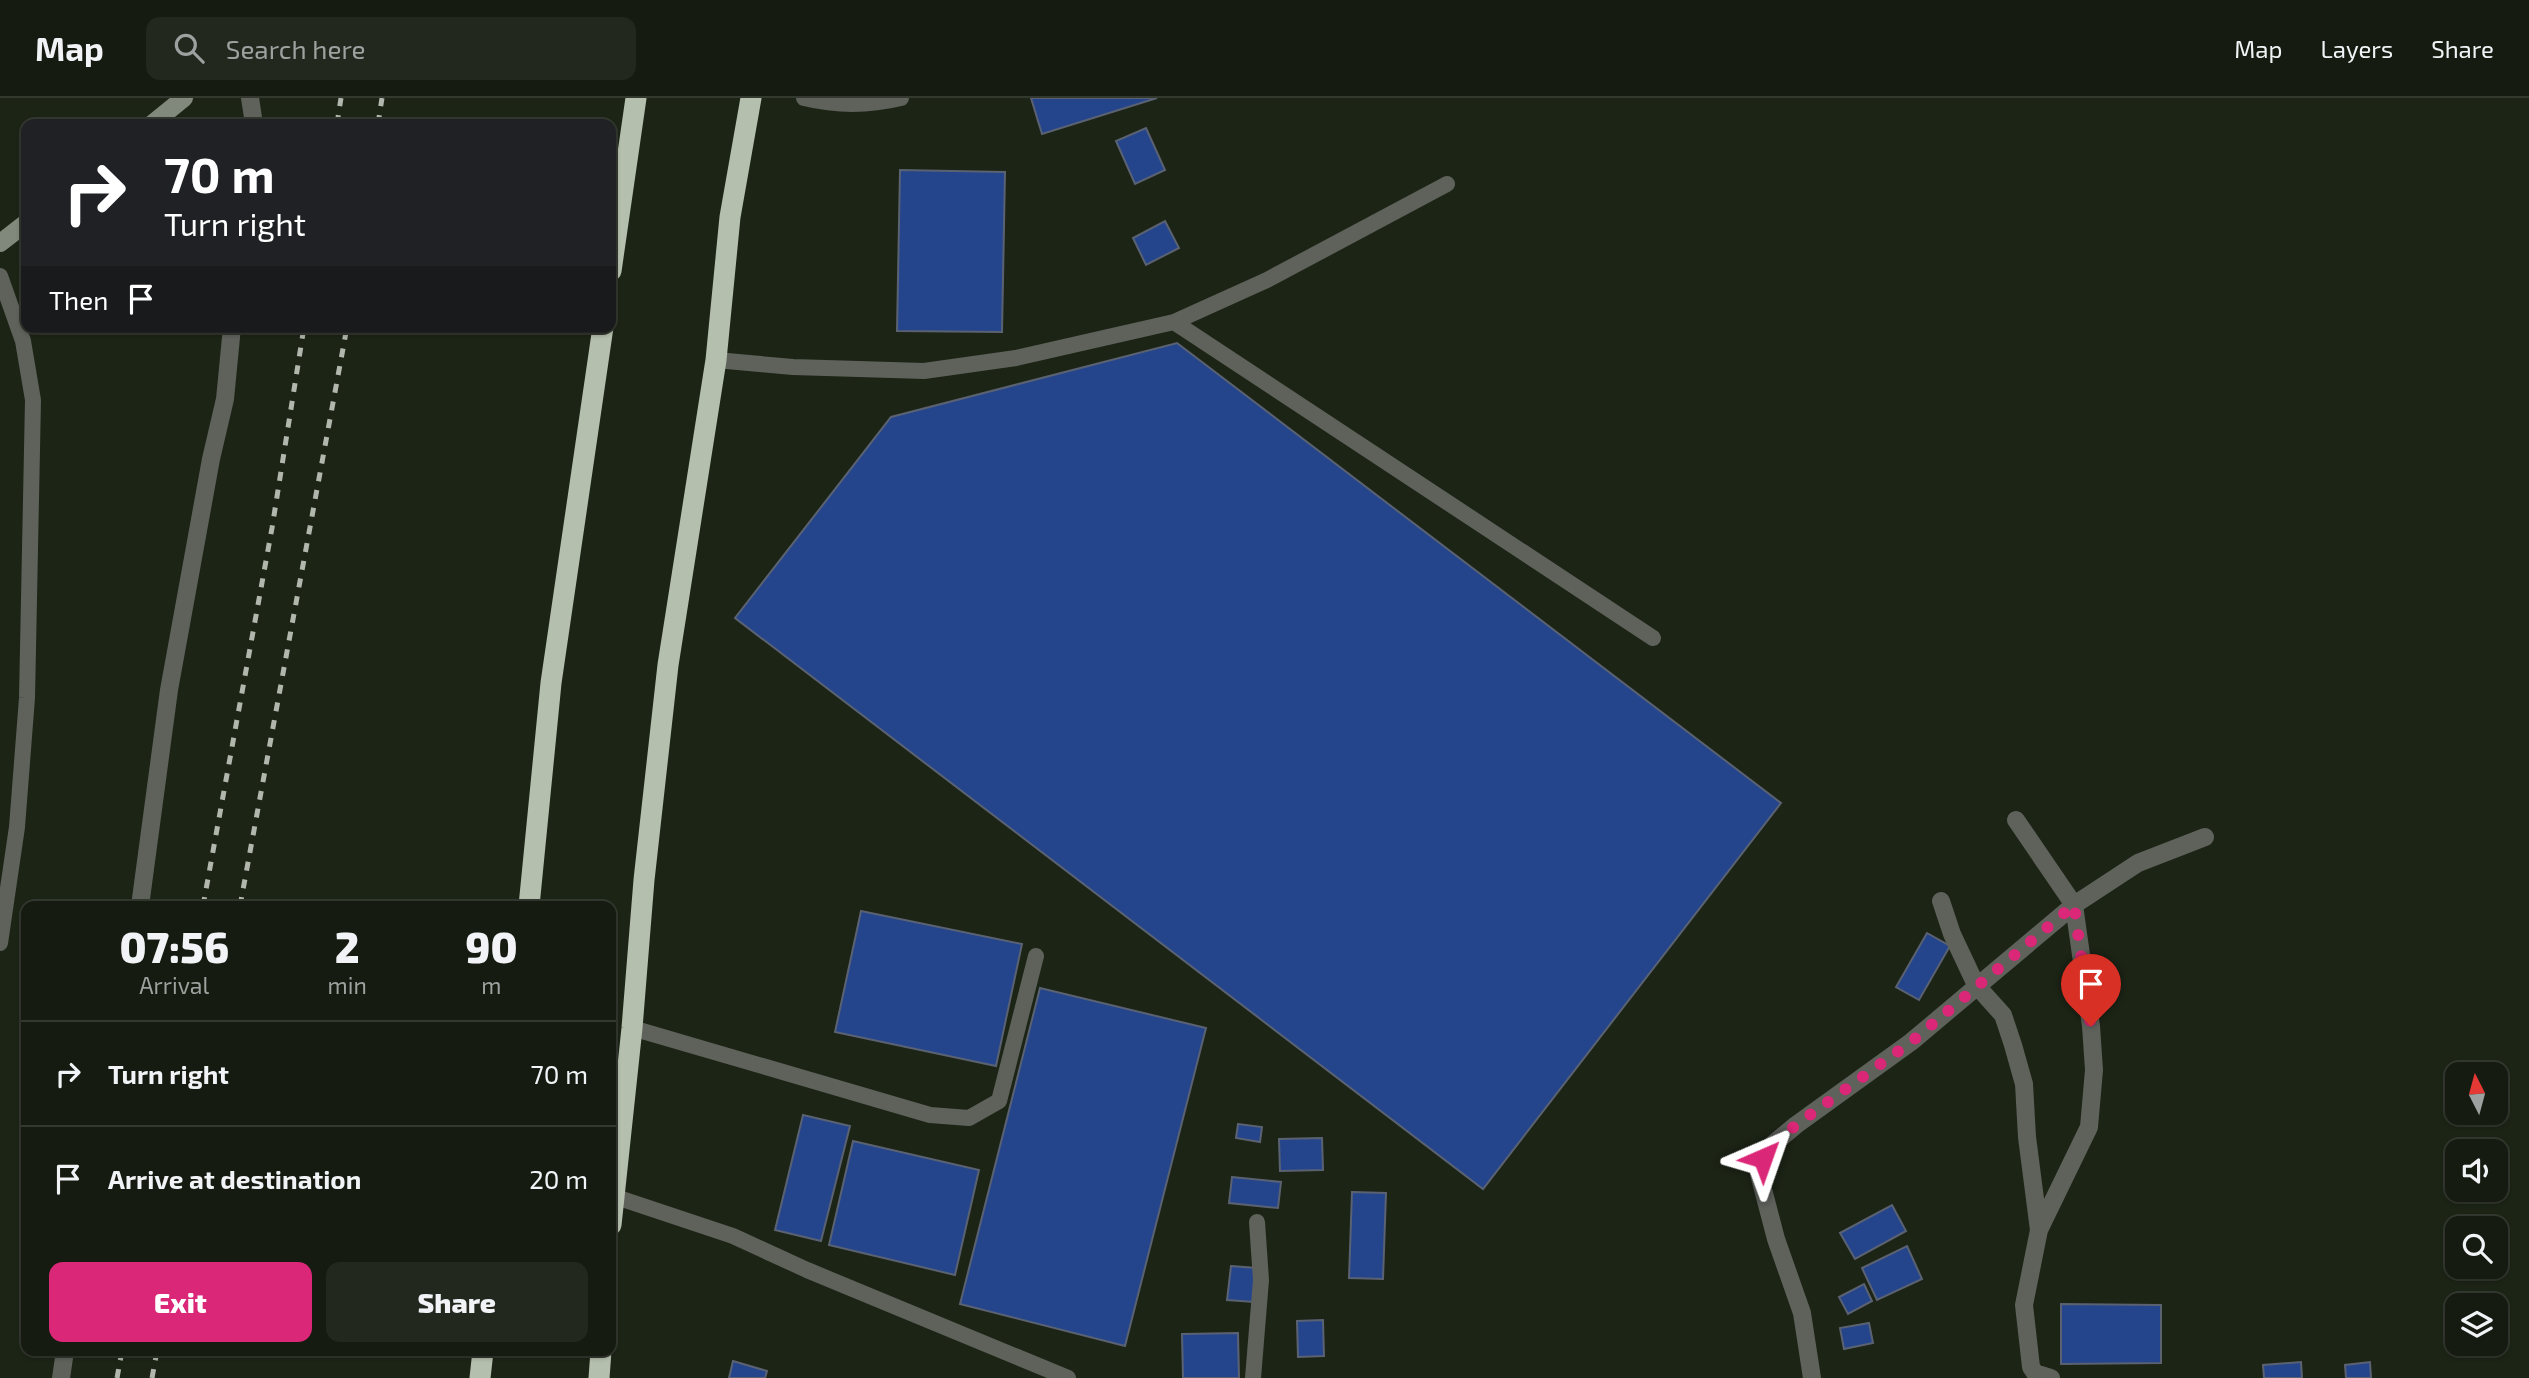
<!DOCTYPE html>
<style>
body{margin:0;font-family:"Exo 2",sans-serif;background:#22281e;color:#f1f3f6;height:100vh;display:flex;flex-direction:column;font-size:26px;white-space:nowrap}
*{box-sizing:border-box;margin:0}
p{font-size:23px;color:#9da19f}
.icon{flex:none;width:38px;height:38px;fill:none;stroke:currentColor;stroke-width:2;stroke-linecap:round;stroke-linejoin:round}
.map{position:relative;flex:1;overflow:hidden}
.drawer{position:absolute;left:21px;top:803px;width:595px;height:455px;display:flex;flex-direction:column;background:#151b10;border-radius:14px;box-shadow:0 2px 5px #0004,0 0 0 2px #343930}
.drawer>*{flex:none}
.guide{position:absolute;left:21px;top:21px;width:595px;height:214px;border-radius:14px;box-shadow:0 2px 5px #0004,0 0 0 2px #343930;background:#202124;color:#fff;overflow:hidden}
.needle{width:46px;rotate:354deg}
.controls{position:absolute;left:2445px;top:964px;display:grid;gap:14px}
.controls a{display:grid;place-items:center;width:63px;height:63px;border-radius:14px;background:#151b10;box-shadow:0 2px 5px #0004,0 0 0 2px #343930;font-size:35px}
.pin{position:absolute;display:grid;place-items:center;width:60px;height:60px;color:#fff;margin:-72px -30px;border-radius:50% 50% 50% 0;rotate:-45deg;box-shadow:0 0 7px #0007}
.pin .icon{rotate:45deg}
.me{position:absolute;width:77px;margin:-38px;rotate:43deg;stroke-linejoin:round;filter:drop-shadow(0 0 5px #0008)}
.turn{display:flex;align-items:center;gap:24px;height:147px;padding:0 28px;font-size:32px}
.turn .icon{width:91px;height:91px;stroke-width:2.5}
.turn b{display:block;font-size:49px;line-height:60px}
.then{display:flex;align-items:center;height:66px;padding:0 28px;background:#0003;gap:14px;font-size:26px}
.eta{display:flex;justify-content:space-evenly;align-items:center;height:119px;text-align:center}
.eta b{font-size:42px;font-weight:800;line-height:49px}
.primary-button{display:flex;gap:14px;margin-top:auto;padding:14px 28px}
.primary-button a{flex:1;height:80px;border-radius:14px;background:#db2777;color:#fff;font-size:28px;font-weight:800;line-height:80px;text-align:center}
.primary-button a+a{background:#22281e;color:#f1f3f6}
ul{padding:0;list-style:none}
li{display:flex;align-items:center;gap:21px;height:105px;padding:0 28px;border-top:2px solid #343930}
li div{flex:1}
li b{display:block;font-size:26px}
li em{font-style:normal}
header{display:flex;align-items:center;gap:42px;box-sizing:border-box;height:98px;padding:0 35px;background:#151b10;border-bottom:2px solid #343930}
header strong{font-size:33px}
nav{display:flex;gap:38px;margin-inline-start:auto;font-size:24px}
.search{width:490px;height:63px;background:#22281e;display:flex;align-items:center;gap:18px;box-sizing:border-box;padding:0 24px;border-radius:14px;color:#9da19f;font-size:26px}
.map>svg:first-child{display:block}
.building{fill:#24458c;stroke:#5a6272;stroke-width:2}
.lines{fill:none;stroke-linecap:round;stroke-linejoin:round}
.lane{stroke:#5e625b;stroke-width:16}
.street{stroke:#5e625b;stroke-width:18}
.secondary{stroke:#81887c;stroke-width:18}
.highway{stroke:#b5bfad;stroke-width:21}
.rail{stroke:#b2b7ad;stroke-width:5;stroke-dasharray:9 9;stroke-linecap:butt}
.route{stroke:#db2777;stroke-width:12;stroke-dasharray:0 21.6}
</style>
<header>
<strong>Map</strong>
<div class="search"><svg class="icon" aria-label="search" viewBox="0 0 24 24"><circle cx="10" cy="10" r="6"/><path d="M15 15l6 6"/></svg>Search here</div>
<nav><a>Map</a><a>Layers</a><a>Share</a></nav>
</header>
<div class="map">
<svg width="2529" height="1280" viewBox="0 0 2529 1280">
<rect width="100%" height="100%" fill="#1c2416"/>
<path class="building" d="M1031,0H1157L1042,36Z
M1146,30L1165,72L1135,86L1116,43Z
M900,72L1005,74L1002,234L897,233Z
M1165,123L1179,150L1146,167L1133,140Z
M1177,245L1781,705L1483,1091L735,520L891,319Z
M861,813L1022,846L996,968L835,934Z
M1927,835L1950,848L1919,902L1896,889Z
M1040,890L1206,930L1125,1248L960,1206Z
M803,1017L850,1028L821,1143L775,1132Z
M1238,1026L1262,1029L1260,1044L1236,1040Z
M1322,1040L1323,1072L1280,1073L1279,1041Z
M853,1043L979,1072L955,1177L829,1147Z
M1232,1079L1281,1084L1278,1110L1229,1105Z
M1352,1094L1386,1095L1383,1181L1349,1180Z
M1892,1107L1906,1133L1855,1161L1840,1135Z
M1907,1148L1922,1181L1877,1202L1862,1170Z
M1231,1168L1257,1170L1254,1204L1227,1202Z
M1864,1186L1872,1203L1848,1216L1839,1199Z
M2061,1206L2161,1207V1265L2061,1266Z
M1323,1222L1324,1258L1298,1259L1297,1223Z
M1869,1225L1873,1245L1844,1251L1840,1230Z
M1238,1235L1239,1280H1183L1182,1236Z
M733,1263L767,1273L765,1280H729Z
M2301,1264L2302,1280H2264L2263,1267Z
M2370,1264L2371,1280H2346L2345,1267Z"/>
<g class="lines">
<path class="lane" d="M804,0C837,8 868,8 901,0
M0,178L23,243L33,302L27,600L17,729L0,845
M1174,224L1653,540
M716,262L793,269L924,273L1016,260L1174,224L1267,182L1447,86
M632,930L930,1017L969,1020L999,1003L1036,858
M613,1098L733,1138L807,1172L1068,1280
M1253,1280L1261,1182L1257,1124"/>
<path class="street" d="M250,0L254,26
M2016,722L2074,807L2091,928L2094,972L2089,1029L2039,1132L2024,1207L2031,1269L2035,1275L2051,1280
M1941,803L1952,836L1976,887L2003,917L2013,947L2024,986L2027,1039L2039,1132
M140,808L169,592L211,361L225,301L232,229
M61,1280L65,1253
M1812,1280L1802,1215L1776,1141L1759,1076L1763,1060L1772,1047L1796,1027L1911,944L2074,807L2138,765L2205,739"/>
<path class="secondary" d="M152,26L184,0
M0,145L26,125"/>
<path class="highway" d="M611,173L636,0
M529,808L551,585L603,229
M611,1127L632,930L644,782L668,567L716,262L730,119L751,0
M480,1280L483,1253
M599,1280L601,1253"/>
<path class="rail" d="M337,26L341,0
M378,26L382,0
M203,808L272,430L304,229
M240,808L347,229
M117,1280L122,1253
M152,1280L157,1253"/>
</g>
<g class="lines">
<path class="route" d="M1763,1060L1772,1047L1796,1027L1911,944L2074,807L2091,928"/>
</g>
</svg>
<div class="controls">
<a><svg class="needle" viewBox="-14 -14 28 28"><path d="M0-13l5 13h-10z" fill="#e53935"/><path d="M0 13l5-13h-10z" fill="#9da19f"/></svg></a>
<a><svg class="icon" aria-label="sound" viewBox="0 0 24 24"><path d="M4 9h4l5-4v14l-5-4H4zM17 9q2 3 0 6"/></svg></a>
<a><svg class="icon" aria-label="search" viewBox="0 0 24 24"><circle cx="10" cy="10" r="6"/><path d="M15 15l6 6"/></svg></a>
<a><svg class="icon" aria-label="layers" viewBox="0 0 24 24"><path d="M12 4l9 5-9 5-9-5zM3 14l9 5 9-5"/></svg></a>
</div>
<div class="pin" style="left:2091px;top:928px;background:#d93025"><svg class="icon" aria-label="arrive" viewBox="0 0 24 24"><path d="M6 21V4h12l-3 4 3 4H6"/></svg></div>
<svg class="me" style="left:1763px;top:1060px" viewBox="-20 -20 40 40"><path d="M0-17L14 15 0 8-14 15z" fill="#db2777" stroke="#fff" stroke-width="4"/></svg>
<div class="guide">
<div class="turn"><svg class="icon" aria-label="right" viewBox="0 0 24 24"><path d="M7 20v-9h11M14 6l5 5-5 5"/></svg><div><b>70 m</b>Turn right</div></div>
<div class="then">Then<svg class="icon" aria-label="arrive" viewBox="0 0 24 24"><path d="M6 21V4h12l-3 4 3 4H6"/></svg></div>
</div>
<section class="drawer">
<div class="eta">
<div><b>07:56</b><p>Arrival</p></div>
<div><b>2</b><p>min</p></div>
<div><b>90</b><p>m</p></div>
</div>
<ul>
<li><svg class="icon" aria-label="right" viewBox="0 0 24 24"><path d="M7 20v-9h11M14 6l5 5-5 5"/></svg><div><b>Turn right</b></div><em>70 m</em></li>
<li><svg class="icon" aria-label="arrive" viewBox="0 0 24 24"><path d="M6 21V4h12l-3 4 3 4H6"/></svg><div><b>Arrive at destination</b></div><em>20 m</em></li>
</ul>
<div class="primary-button"><a>Exit</a><a>Share</a></div>
</section>
</div>
